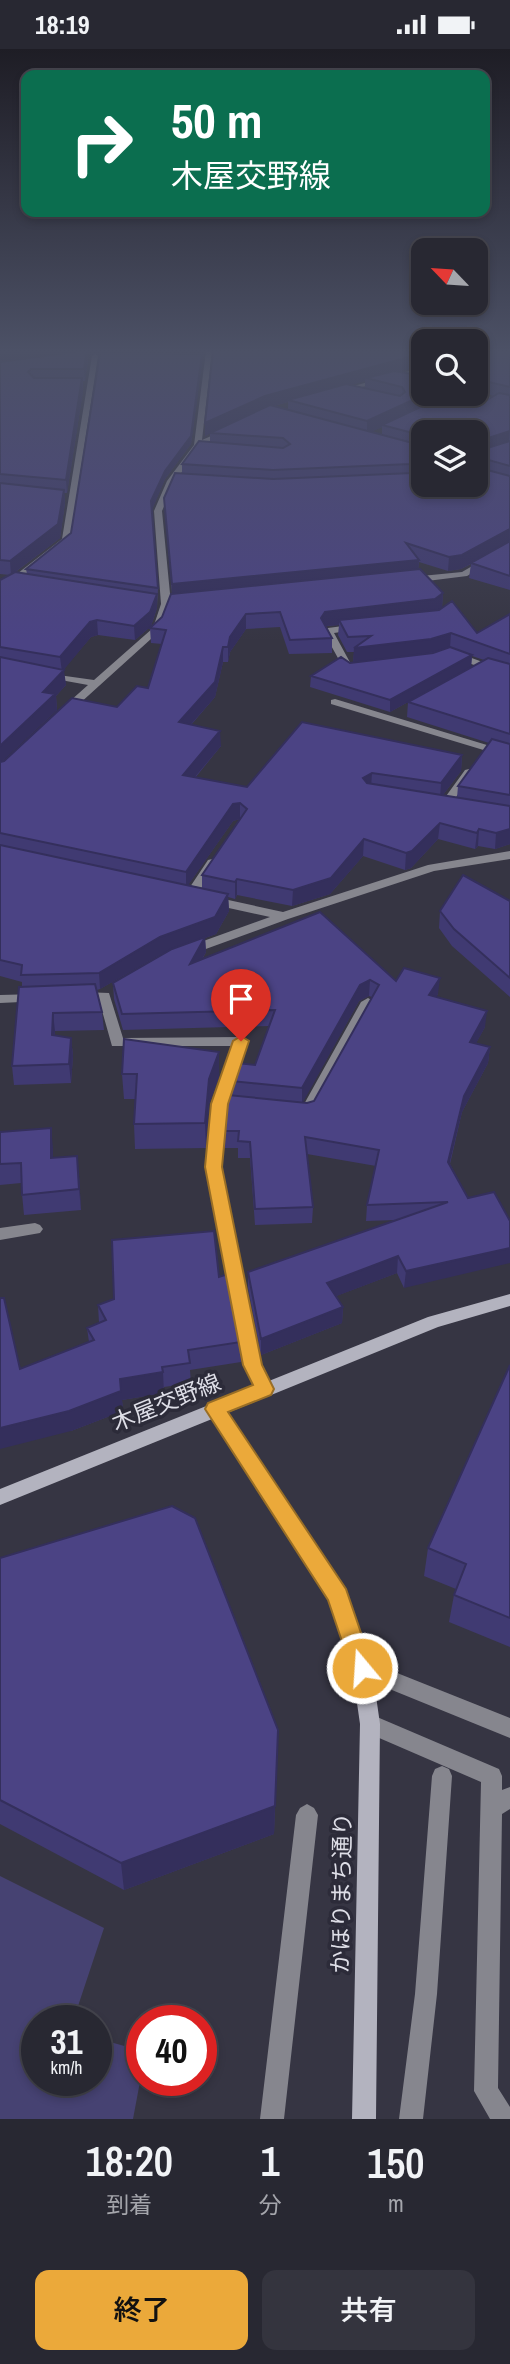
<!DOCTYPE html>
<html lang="ja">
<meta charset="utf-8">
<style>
body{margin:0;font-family:"Archivo Narrow","Noto Sans JP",sans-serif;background:#34343e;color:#f1f3f6;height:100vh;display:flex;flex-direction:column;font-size:26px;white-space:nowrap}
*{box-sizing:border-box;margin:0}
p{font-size:23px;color:#a5a6ac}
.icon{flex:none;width:38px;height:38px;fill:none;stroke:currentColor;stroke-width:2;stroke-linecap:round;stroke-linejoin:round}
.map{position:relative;height:2070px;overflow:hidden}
.drawer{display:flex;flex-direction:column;background:#282832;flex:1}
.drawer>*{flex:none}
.guide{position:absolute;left:21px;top:21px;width:469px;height:147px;border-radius:14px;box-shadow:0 4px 10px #0003,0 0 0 2px #44444d;background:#0b6e4f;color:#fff;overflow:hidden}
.needle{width:46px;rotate:295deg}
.buttons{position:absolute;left:411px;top:189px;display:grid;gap:14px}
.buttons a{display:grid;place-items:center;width:77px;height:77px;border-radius:14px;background:#282832;box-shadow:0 4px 10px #0003,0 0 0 2px #44444d;font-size:35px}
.speed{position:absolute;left:21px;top:1956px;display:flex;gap:14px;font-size:35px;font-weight:700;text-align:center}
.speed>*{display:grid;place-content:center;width:91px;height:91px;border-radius:50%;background:#282832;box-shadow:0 4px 10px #0003,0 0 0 2px #44444d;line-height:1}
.speed small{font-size:18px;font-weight:400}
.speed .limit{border:10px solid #d22;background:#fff;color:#111}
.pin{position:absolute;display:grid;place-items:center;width:60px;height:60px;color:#fff;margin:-72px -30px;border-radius:50% 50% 50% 0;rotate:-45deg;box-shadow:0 0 7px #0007}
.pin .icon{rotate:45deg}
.me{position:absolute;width:77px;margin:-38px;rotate:342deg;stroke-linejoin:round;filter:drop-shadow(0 0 5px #0008)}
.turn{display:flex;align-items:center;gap:24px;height:147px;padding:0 35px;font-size:32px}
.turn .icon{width:91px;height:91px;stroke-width:2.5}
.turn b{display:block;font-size:49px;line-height:60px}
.eta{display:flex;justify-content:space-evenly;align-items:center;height:119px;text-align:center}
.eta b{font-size:42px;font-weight:600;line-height:49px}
.primary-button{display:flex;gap:14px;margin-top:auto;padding:14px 35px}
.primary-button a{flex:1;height:80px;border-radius:14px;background:#eba93a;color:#111;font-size:28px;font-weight:600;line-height:80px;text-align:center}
.primary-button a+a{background:#34343e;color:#f1f3f6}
.status{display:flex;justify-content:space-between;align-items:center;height:49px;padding:0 35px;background:#282832;direction:ltr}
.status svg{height:19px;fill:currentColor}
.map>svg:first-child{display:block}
.green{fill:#464272}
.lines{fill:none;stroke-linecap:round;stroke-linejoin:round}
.lane{fill:#86868e;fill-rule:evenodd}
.street{fill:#86868e;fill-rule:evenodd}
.secondary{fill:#b3b3bf;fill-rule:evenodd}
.wall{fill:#403a72;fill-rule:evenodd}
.shaded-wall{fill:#342f5c}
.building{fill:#4b4384;stroke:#342f5c;stroke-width:2}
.route{fill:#eba93a;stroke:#996e26;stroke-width:2}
.labels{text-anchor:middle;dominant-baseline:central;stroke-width:7;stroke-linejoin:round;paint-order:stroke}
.near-street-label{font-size:23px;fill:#dedee7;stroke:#2c2b39}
</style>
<div class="status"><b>18:19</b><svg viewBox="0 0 49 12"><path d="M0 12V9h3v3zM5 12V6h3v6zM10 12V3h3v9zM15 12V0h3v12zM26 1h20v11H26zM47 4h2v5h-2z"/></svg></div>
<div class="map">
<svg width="510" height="2070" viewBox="0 0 510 2070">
<rect width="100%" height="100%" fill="#363543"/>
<path class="green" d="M0,1827L104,1879L73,1972H37V2032H96V1989L142,2002V2022L133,2070H0Z"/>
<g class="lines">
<path class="lane" d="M212,810L218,814L194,850H186L184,847L208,811Z
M368,949L375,953L312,1066L296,1065L294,1062L296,1059L303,1057L361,953Z
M35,1174L40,1176L43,1180L40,1184L0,1191V1179Z
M362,1610L510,1669V1689L355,1626L352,1619L355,1612Z
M370,1665L499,1720L502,1727V1741L510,1738V1760L502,1765L498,2039L510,2058V2070H490L474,2042L481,1733L363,1682L360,1675L363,1668Z"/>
<path class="street" d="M206,302H212L202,391L225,381L232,383L201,398L175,432L162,462L171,555L162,580L68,665H60V661L88,636L44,628V624L94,631L153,579L161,555L154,462L167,432L194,396Z
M95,305L98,307L70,491L0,546V538L62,490L92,307Z
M424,318V322L339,344L335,342Z
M461,345H474L510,353V357Z
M510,495V502L467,527L411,534L406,531L411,528L462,523Z
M358,575L361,576V580L334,584L352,617L361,619L349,623L344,620L323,582L328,579Z
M452,604H458L510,623V629L452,608Z
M335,650L510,703V709L331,655V651Z
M469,720L474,723L449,758H441V754L465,721Z
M510,802V810L434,822L288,870L192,905H184L182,902L184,899L270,868L206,854L204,851L206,848L210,847L283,863L428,816Z
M82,943L109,944L123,989L241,988L248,992L226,1055L221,1118L260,1316L272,1340L270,1345L264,1347L258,1345L244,1316L207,1118L212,1055L233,997H112L99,951L77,950L75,947Z
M37,945L44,949L42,952L0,954V946Z
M442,1717L449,1720L452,1727L437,1945L423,2070H399L415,1945L432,1727L435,1720Z
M307,1755L314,1759L318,1766L284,2070H260L296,1766L300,1759Z"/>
<path class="secondary" d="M510,1245V1257L438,1278L227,1364L345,1541L372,1619L380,1675L376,2070H352L360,1675L352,1619L330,1551L212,1370L0,1456V1440L428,1268Z"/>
</g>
<path class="wall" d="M0,302H203V303L95,302L87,304L88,313L85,332H83V342L67,444H64L65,454L60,489L14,524L27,525L26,520L71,484L202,313L191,395L165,430L152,460L158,539L157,559L151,577L135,591L98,586L91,588L63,621L66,636L56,647L57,661L2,712L117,658L148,639L162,595L151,594L150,579L162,568L172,545L164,449L182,425V415L210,393V384L205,387V374L424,302V345H476V302H510V541L469,529L471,515L461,520L448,522L419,513L418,521L443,544L442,559L477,584L510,565V795L495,800L478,797L475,800L438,790L411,819L405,821L363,807L330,845L292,857L237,846L235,850L228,848L229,862L216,885L205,889L206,903L202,911L396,932L438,945L436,948L485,978L476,994L490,998L488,1014L462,1063L450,1115L468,1149L404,1239L397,1224L336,1247L343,1258L342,1274L261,1306L248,1239V1223L396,1171L366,1172L367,1156L376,1117L307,1105L313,1158L312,1174L255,1176L250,1109H238V1099H225V1082L231,1046V1032L255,1016L269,977L123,981L114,950L113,934L168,902L161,905L100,940L97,941L102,963L104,981L55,982V987L71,989L73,1007L71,1034L14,1036L12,1017L22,938V933L0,927V531L10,526L0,525ZM412,319V325L398,322ZM365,332V339L350,336ZM482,344L494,347L480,355H479L482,354ZM288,353V361L274,357ZM382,378V386L370,383ZM424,383L476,436H424ZM339,576L338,586L347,603H354L353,614L311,627L310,638L390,663L408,653L407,668L489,694L458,737L457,749L443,746L461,722L462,706L247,738L195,729L221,697L191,676L215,648L223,613H228L230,603L246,580L280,578L289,605L332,604V589L326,577ZM472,607L484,611L411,651L471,618ZM240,770L202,826V839L188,836L233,772ZM369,947L372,948L314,1052L307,1054H302L359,952Z
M510,852V948L452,897L439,879L440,862Z
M219,1003V1028L209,1055L206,1099L135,1100L134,1075L135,1050H124L122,1025Z
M0,1083L53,1099V1109L79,1127L81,1161L24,1166L21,1134L0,1136Z
M219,1228L241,1293V1313L190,1321L191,1334L164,1338V1344L122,1351L123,1362L71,1382L20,1320L89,1293L87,1279L99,1274L98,1256Z
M510,1316V1598L449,1573L454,1546L456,1540L424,1527L428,1499Z
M0,1509L277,1710L274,1785L124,1841L0,1775Z"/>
<path class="shaded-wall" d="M17,302H95L87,304L88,313L85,332L84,320L0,317V305Z
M424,304L423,315L412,316V319L370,330L366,329L365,332L291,352L288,351V353L265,359L205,387V374L265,347Z
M202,305V313L191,395L165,430L152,461L151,452Z
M82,329L83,342L67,444L66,431Z
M483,341L482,354L471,359L470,352L472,346Z
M426,345H451L382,376V378L367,385V372Z
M510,382L509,395L476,406V393Z
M424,411L423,424L410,428V415Z
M64,441L65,454L60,489L11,526L10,512Z
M510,480V493L461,520L448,522L449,508Z
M419,511L418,525L172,549V535Z
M443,544L442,559L434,564L339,571V576L325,577L321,569L325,563Z
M157,545V559L151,577L135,591L134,577Z
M246,565V580L230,603L228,613V598L230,588Z
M97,571L98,586L91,588L62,623L60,608L90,573Z
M451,584L450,599L429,604L353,614L354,599Z
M223,598V613L215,648L179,689V673Z
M472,606L471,618L390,663V651Z
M64,621L66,636L56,647L57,661L0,714V697L43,643Z
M220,682L221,697L183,742V726Z
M462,706L461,722L440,750L441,734Z
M372,724L371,739L363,729Z
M240,754V770L233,772L186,839V823L233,755Z
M440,774L438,790L411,819L405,821L406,804Z
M479,780L478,797L475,800L477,784Z
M510,780V795L495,800L496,784Z
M364,790L363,807L330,845L292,857L293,841Z
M237,830V846L235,850V833Z
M228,845L229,862L216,885L205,889L206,903L190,931V915L204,889L161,905L100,940L99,924Z
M440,929L438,945L427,962L429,946Z
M370,931L369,947L359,952L302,1055V1039L360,936Z
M487,962L485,978L468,1009L470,993Z
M53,964L55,982L54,1005L52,986Z
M71,989L73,1007L71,1034L69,1015Z
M490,998L488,1014L462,1063L446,1129L448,1113L464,1047Z
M219,1003V1028L209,1055L206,1099L205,1074L209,1030Z
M51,1079L53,1099V1129L51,1109Z
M77,1107L79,1127L81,1161L79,1140Z
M510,1199V1214L404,1239L406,1222Z
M398,1207L397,1224L326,1251L327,1234Z
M343,1258L342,1274L261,1306V1290Z
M163,1323L164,1344L122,1351L123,1362L71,1382L0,1400V1379L120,1330Z
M278,1681L274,1785L124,1841L121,1814Z"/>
<path class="building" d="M0,302H17L0,305Z
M80,302H87L84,320H31L28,323L34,329H82L66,431L0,425V313Z
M213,302H424V304L265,347L205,374Z
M476,302H510V338L476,330Z
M100,304L202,305L191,387L165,422L151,452L158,539L26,520L71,484Z
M424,313V319L412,316Z
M394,322L424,327V345H426L367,372L288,351L346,335L400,347L405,343L402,338L366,329Z
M476,339L483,341L476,344Z
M499,344L510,346V382L476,393V383H424V387L382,376L448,345H475L472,346L470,352L473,355H480Z
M270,356L424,397V411L410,415L273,421L182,415L199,392L283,399L290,395L283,389L210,384Z
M510,392V417L478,408L476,410V401L478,402Z
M476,418L510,427V480L462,506L449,508L406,494L419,511L172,535L164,449L175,424L273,430L412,424L424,420V436H476Z
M0,434L64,441L58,475L10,512L0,511Z
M510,492V527L471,514Z
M420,520L443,544L435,550L325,563L321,569L332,589L290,591L280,563L246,565L230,588L228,598H223L215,633L179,673L220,682L183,726L247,738L302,673L462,706L441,734L372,724L363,729L367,734L510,757V780L496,784L479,780L477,784L440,774L412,802L406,804L364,790L331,829L293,841L237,830L235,833L202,826L247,760L240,754L233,755L186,823L0,784V713L4,712L72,649L117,658L137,637L148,639L166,581L150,579L162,568L171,545Z
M15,523L157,545L150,563L134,577L97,571L90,573L60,608L0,598V531Z
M452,552L477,584L510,565V605L451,584L431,590L354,599L371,587L348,588L339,571L439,561Z
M450,598L472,606L390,651L311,627L341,608L350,614L433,604Z
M0,608L64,621L43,643L55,645L0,697Z
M488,609L510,615V685L408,653Z
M492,690L510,695V746L458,737Z
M0,796L228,845L215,868L160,888L99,924L21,926L22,916L0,911Z
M463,826L510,852V929L454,880L440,862Z
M320,863L396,932L404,919L440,929L429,946L487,962L470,993L490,998L464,1047L448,1113L468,1149L494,1143L510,1172V1199L406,1222L398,1207L327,1234L343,1258L261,1290L248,1223L448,1153L367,1156L379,1101L305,1088L313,1158L255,1160L250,1093L238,1092L239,1082H225L228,1046L307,1054L314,1052L379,936L370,931L360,936L302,1039L231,1032L237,1014L255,1016L275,961L122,965L113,934L172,900L205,888L190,915Z
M95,935L102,963L53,964L52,986L71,989L69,1015L12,1017L19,938Z
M124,990L219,1003L209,1030L205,1074L134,1075L137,1025H122Z
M51,1079V1109L77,1107L79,1140L22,1146L21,1114L0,1115V1083Z
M214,1182L219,1228L228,1225L241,1293L188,1301L190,1314L162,1318L163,1323L120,1330L121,1342L69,1362L0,1379V1249H4L20,1320L94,1291L87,1279L106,1271L98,1256L114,1250L112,1191Z
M510,1316V1569L454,1546L466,1515L428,1499Z
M172,1457L195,1469L278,1681L275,1757L121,1814L0,1751V1509Z"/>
<linearGradient id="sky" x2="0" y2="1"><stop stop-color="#1e1d25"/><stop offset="0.51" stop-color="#4c5166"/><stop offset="1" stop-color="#4c5166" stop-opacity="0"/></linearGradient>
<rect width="510" height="592" fill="url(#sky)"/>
<path class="route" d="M241,987L249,992L228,1055L222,1118L262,1316L274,1340L271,1346L228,1363L346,1540L373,1619L370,1627L362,1630L354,1627L351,1619L328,1551L205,1360L208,1354L253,1336L243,1316L205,1118L211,1055L233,992Z"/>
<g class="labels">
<g class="near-street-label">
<text transform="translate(166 1353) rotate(-22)">木屋交野線</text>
<text transform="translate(341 1844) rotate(-89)">かほりまち通り</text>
</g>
</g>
</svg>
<div class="buttons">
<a><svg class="needle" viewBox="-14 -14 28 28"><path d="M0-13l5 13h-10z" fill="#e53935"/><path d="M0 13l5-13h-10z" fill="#a5a6ac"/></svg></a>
<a><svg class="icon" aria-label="search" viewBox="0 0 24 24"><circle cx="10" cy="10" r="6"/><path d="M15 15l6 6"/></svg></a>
<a><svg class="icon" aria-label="layers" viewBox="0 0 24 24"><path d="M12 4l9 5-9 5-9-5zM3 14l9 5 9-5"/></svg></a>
</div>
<div class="speed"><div>31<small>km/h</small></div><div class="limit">40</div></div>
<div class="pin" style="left:241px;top:992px;background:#d93025"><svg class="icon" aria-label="arrive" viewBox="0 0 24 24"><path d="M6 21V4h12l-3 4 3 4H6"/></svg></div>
<svg class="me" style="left:362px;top:1619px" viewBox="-20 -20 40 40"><circle r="17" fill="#eba93a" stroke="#fff" stroke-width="3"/><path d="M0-11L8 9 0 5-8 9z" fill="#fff"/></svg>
<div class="guide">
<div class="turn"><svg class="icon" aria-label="right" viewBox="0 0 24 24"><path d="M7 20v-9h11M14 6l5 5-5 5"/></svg><div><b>50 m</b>木屋交野線</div></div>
</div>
</div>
<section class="drawer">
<div class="eta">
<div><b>18:20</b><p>到着</p></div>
<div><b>1</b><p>分</p></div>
<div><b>150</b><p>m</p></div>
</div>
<div class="primary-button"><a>終了</a><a>共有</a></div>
</section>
